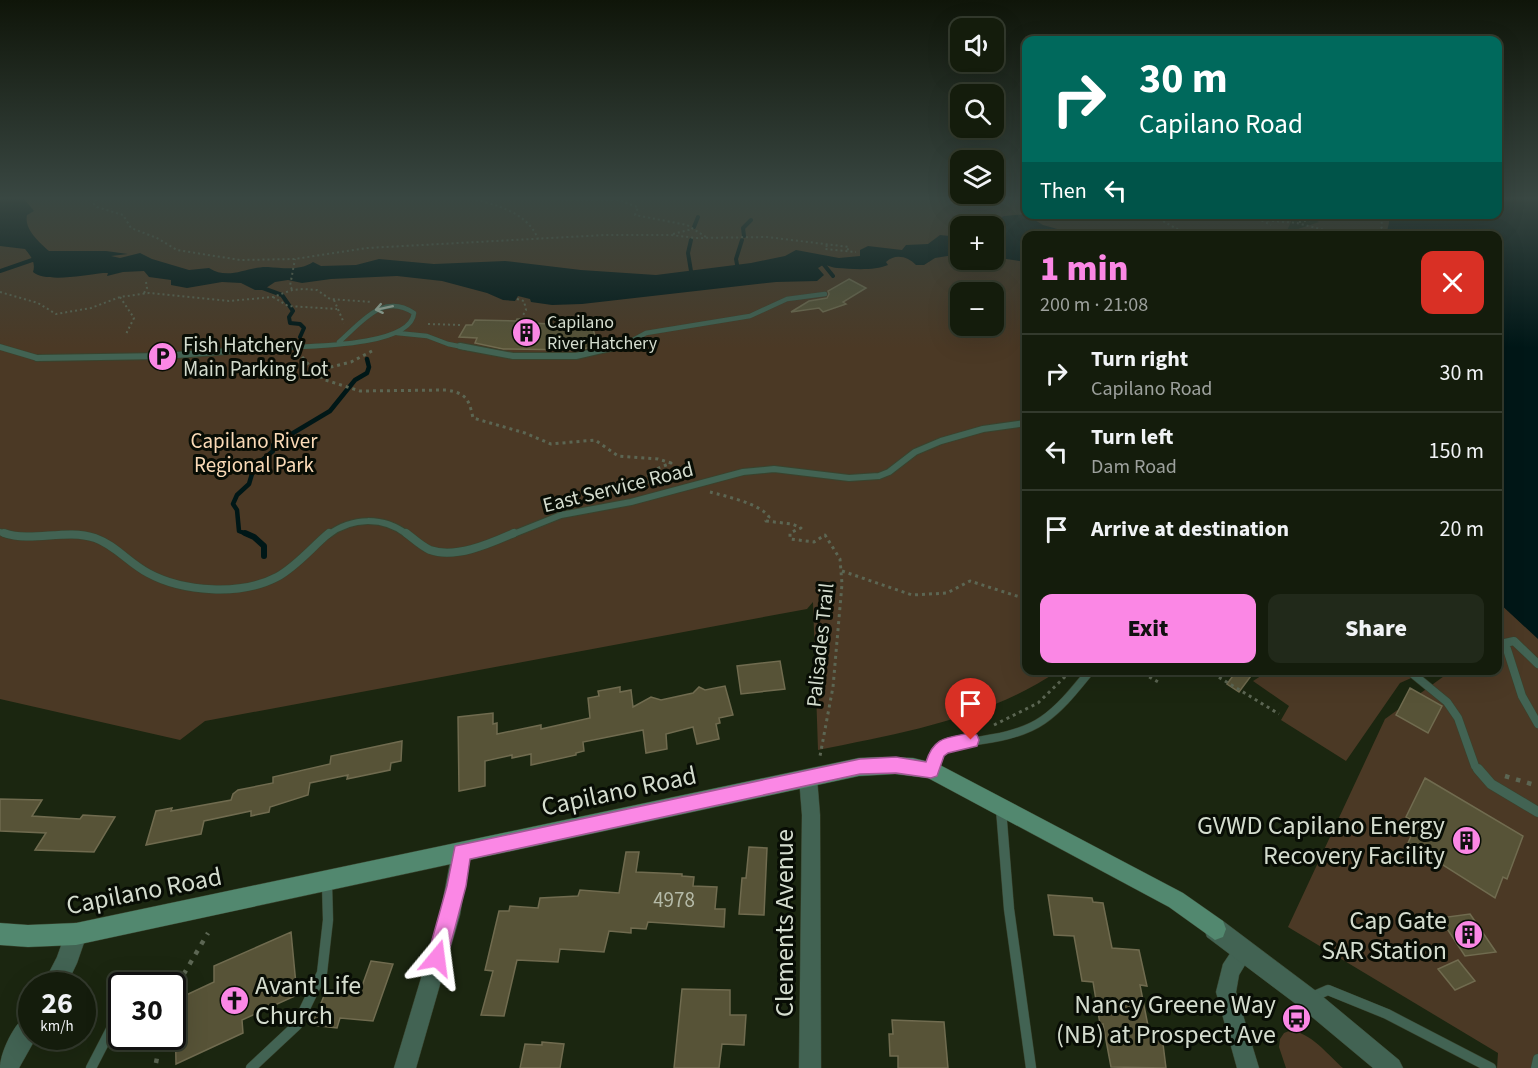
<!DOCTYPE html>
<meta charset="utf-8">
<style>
body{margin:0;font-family:"Source Sans 3",sans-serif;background:#21291a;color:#f1f3f6;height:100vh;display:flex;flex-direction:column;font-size:22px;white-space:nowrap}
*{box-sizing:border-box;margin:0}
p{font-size:20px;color:#9da19d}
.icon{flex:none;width:33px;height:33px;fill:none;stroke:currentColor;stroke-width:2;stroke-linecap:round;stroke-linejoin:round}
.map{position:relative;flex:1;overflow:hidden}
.drawer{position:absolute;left:1022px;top:231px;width:480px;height:444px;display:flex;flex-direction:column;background:#141c0c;border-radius:12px;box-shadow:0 6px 24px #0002,0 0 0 2px #333a2d}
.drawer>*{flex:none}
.hud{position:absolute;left:1022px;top:36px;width:480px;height:183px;border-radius:12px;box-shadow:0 6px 24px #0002,0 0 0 2px #333a2d;background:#00695c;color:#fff;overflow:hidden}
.buttons{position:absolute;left:950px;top:18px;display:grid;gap:12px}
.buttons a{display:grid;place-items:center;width:54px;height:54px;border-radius:12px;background:#141c0c;box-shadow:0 6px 24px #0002,0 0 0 2px #333a2d;font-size:30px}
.speed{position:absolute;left:18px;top:972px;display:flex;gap:12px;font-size:30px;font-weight:700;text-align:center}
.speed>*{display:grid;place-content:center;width:78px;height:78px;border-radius:50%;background:#141c0c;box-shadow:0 6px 24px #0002,0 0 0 2px #333a2d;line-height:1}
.speed small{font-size:15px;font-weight:400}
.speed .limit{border:3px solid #111;border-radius:9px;background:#fff;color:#111}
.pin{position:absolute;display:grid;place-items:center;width:51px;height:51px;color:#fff;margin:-62px -26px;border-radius:50% 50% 50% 0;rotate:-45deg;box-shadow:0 0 6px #0007}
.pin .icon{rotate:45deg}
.me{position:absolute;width:66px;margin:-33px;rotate:16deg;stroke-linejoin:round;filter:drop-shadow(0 0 4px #0008)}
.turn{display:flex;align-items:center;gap:21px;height:126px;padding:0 18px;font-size:27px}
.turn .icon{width:78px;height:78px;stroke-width:2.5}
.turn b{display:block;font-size:42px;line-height:51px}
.then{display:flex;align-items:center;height:57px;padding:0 18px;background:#0003;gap:12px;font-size:22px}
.round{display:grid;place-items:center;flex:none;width:63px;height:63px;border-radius:12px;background:#21291a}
.overview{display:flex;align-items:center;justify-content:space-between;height:102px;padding:0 18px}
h1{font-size:36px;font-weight:800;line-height:45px;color:#fb87e5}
.primary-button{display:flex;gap:12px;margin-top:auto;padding:12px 18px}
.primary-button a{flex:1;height:69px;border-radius:12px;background:#fb87e5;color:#111;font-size:24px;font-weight:800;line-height:69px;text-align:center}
.primary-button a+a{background:#21291a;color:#f1f3f6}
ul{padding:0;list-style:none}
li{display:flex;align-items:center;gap:18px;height:78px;padding:0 18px;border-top:2px solid #333a2d}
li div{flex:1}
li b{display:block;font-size:22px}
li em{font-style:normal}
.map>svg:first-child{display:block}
.green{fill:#4b3925;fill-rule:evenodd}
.water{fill:#001717}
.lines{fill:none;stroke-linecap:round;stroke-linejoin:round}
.stream-far2{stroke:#001717;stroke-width:4}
.stream-far1{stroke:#001717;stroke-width:4.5}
.stream{stroke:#001717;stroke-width:6}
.building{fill:#575337;stroke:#706b4f;stroke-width:1.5}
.service-far3-casing{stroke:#39432e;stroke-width:5}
.service-far2-casing{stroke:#39432e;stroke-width:8}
.service-far1-casing{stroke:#39432e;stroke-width:9}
.service-casing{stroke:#39432e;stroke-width:11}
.minor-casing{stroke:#39432e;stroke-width:1}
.tertiary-casing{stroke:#39432e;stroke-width:1}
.secondary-casing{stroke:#39432e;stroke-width:1}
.path-far2{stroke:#5c6653;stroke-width:2;stroke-dasharray:2 3;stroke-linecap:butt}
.path-far1{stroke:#5c6653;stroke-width:3;stroke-dasharray:3 4;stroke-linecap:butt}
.path{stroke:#5c6653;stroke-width:4.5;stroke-dasharray:4.5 7;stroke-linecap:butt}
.service-far3{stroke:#426353;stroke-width:4.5}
.service-far2{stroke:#426353;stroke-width:6}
.service-far1{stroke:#426353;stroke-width:8}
.service{stroke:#426353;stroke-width:10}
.minor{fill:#426353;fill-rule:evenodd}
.tertiary{fill:#426353;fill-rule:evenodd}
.secondary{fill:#52886f;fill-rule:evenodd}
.oneway{stroke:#9aac9d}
.route{fill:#fb87e5;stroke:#a35895;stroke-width:1.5}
.labels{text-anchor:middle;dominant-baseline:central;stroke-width:6;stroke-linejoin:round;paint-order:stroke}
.far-poi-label{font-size:18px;fill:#d4dcce;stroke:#080d05;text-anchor:start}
.poi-label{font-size:21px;fill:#d4dcce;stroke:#080d05;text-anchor:start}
.park-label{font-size:21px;fill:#fadab7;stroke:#080d05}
.street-label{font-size:21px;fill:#d4dcce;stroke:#080d05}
.near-number-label{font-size:21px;fill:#b5baa8}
.near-street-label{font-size:26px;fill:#d4dcce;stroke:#080d05}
.near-poi-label{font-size:26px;fill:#d4dcce;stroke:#080d05;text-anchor:end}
</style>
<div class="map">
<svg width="1538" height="1068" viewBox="0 0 1538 1068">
<rect width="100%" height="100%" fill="#1b2610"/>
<path class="green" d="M0,199H1026V214L1294,215L1286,233L1319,222L1304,215L1497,214V199H1538V1068H1497L1498,1053L1288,927L1385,719L1451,671L1497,670V236H1026V670L1058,671C987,719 900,733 818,750L813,602L807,609L205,721L180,740L0,699ZM960,226H993V260H960ZM960,292H993V326H960Z
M1261,671H1427L1400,683L1346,761L1281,720L1289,706L1253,681L1264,674Z
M1289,1031C1309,1030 1329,1056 1343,1068H1286L1279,1047L1280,1039L1284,1033Z"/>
<path class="water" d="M0,199H24L34,211L27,215C24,229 39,242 49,251H106L128,254L111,256L120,258L140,253L152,259L189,270L209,268C229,281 248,266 268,267C283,268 300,271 313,262L321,266L356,265L379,259L434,264L505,261L581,270L656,275L751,263L785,256L796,250L839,258L860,256V250L868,246L902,250L906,245L928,244L940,235L960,237V254L935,258L924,265H916C908,257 896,253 886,262L888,265C874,271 852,269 837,268C832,268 829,265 823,265L818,268L824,275L817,281L776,282L582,304L552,305L531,302L530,299L518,296L515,301L503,300L487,293L442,281L397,276L331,279L302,283L288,280L275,282L263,290H255L241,283L222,282L187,288L171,285V280L149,277L144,271L123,272L107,276L108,273H103C86,275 46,283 33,272C36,263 31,256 25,249L0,246Z
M1497,199H1538V639L1497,601V236L1386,235L1389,223V215L1497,214Z
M1026,214L1035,217L1033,219L1043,225L1079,235L1026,236V262L993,257V226H987L1004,216Z"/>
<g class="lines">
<path class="stream-far2" d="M694,227L698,217
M744,236L743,228L751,220
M691,240L688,253L692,277
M821,261L833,276
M738,270L736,259L742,240
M0,271L38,258
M260,287L282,295L293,311L289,317L290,323L300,324L304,328L300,337"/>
<path class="stream-far1" d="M249,535L239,531L237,510L233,504L237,495L249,484L254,467L273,451V445L330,411L355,380L367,373L369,367L367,359"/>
<path class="stream" d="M245,533L254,537L264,546V556"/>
</g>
<path class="building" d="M849,279L866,288L843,302L846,304L823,312L819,308L791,312L809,301L827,298L829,294L828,291Z
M517,319H531V323L592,326L598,345L580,350L503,349L475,343L477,338L459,337L466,325H472L475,320L516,321Z
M780,661L785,689L741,694L737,666Z
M1237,670H1243L1251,676L1239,692L1227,684Z
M725,686L733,715L719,718L720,723L716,724L719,739L697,744L693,727L666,734L667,749L646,753L643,730L583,742L584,751L576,753V755L531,765V754L512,758V755L485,761V786L459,791L458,717L493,713V724L497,723V734L541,725V729L590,718L588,698L599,696L598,691L620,687V692L631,690L633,707L651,697L661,700L693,693L699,687L705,690Z
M1410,688L1442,706L1428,733L1396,715Z
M402,741L401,761L391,763L390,770L347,779L348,775L310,783L308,795L270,807L269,812L251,816V811L204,821L201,834L146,845L156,811L172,808L171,811L231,800L233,794L238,790L273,783V777L330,764L331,756Z
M1425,778L1523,836L1507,879L1503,877L1495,898L1408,843L1417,823L1406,817Z
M0,799L42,800L32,816L80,819L83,815L115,817L94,852L35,850L46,833L0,831Z
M749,847L767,848L764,915L739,914L742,878H746Z
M626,852H639L636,872L682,874V876L694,877L693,886L717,887L715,909H725L724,927L648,922L646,929L631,928V933L609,931L604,952L560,949L558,962L517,960L504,1016L481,1015L493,971L485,970L499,911H509L510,906L538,908L540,898L578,896L580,890L619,893Z
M1048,895L1092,898L1093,902L1103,903L1112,948L1139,950L1147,986L1140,985L1150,1036L1159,1037L1163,1044L1166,1068L1111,1067L1103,1024H1100L1093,982L1082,981L1074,936L1054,935Z
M1470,914L1496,952L1465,956L1440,918Z
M291,932L297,995L242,1020L243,1033L176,1064L175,1009L184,1005V996L214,982V966Z
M1458,960L1475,981L1455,990L1438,969Z
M371,961L393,964L373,1021L340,1018L337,1028L312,1025L326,991L343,993L347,985L362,986Z
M682,989L730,990V1015H746L744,1045L722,1044L719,1068H674Z
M892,1020L944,1022L948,1068H898V1056H890L889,1034H893Z
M542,1042L564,1044L560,1068H520L525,1044L542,1045Z"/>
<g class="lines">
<defs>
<path id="service-far3" d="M1278,233L1279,236
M397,333L427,336L448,344L468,348
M274,348C302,346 411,348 414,313C383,292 362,322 339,342
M612,348L624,345L646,333L750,316L787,299L825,294"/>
<path id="service-far2" d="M460,346L513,356H576L619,346
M37,358L163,356L294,346
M0,532L8,535
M53,535H82
M328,535C352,517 383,516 408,535
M511,535L561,515L631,502L743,472L774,469L849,478L879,476L889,472L915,452L941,441L983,429L1026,423"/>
<path id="service-far1" d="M4,533C33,543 65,528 95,538C115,545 129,563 148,573C183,592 241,596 277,577C297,566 312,547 329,533
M406,533C414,539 421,546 430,550C456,559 491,543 514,533
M1538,664L1514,641L1505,643L1522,696L1538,724
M1408,670L1447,702L1458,718L1475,766L1479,771
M931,770L937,752L944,746C975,740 1016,739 1043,720C1062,707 1076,688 1091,670"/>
<path id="service" d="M1478,769L1491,784L1538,812
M1001,809L1009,909L1031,1068
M1312,997L1328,990L1387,1014L1491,1068
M91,1068L122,1008
M251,1068L297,1025L322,973L328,920L327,884
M1536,1068L1538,1059"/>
<path id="minor" d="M0,344L41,356L42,358L37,361L0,350Z
M808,770L814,772L817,778L820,815L821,1068H799L802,815L799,778L802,772Z
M461,843L467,846L470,852L460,915L416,1068H394L440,915L452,852L455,846Z
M1244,940L1251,943L1254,950L1239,975L1236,992L1259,1068H1237L1216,992L1223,964L1237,943Z"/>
<path id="tertiary" d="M1215,918L1223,921L1316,991L1399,1060L1403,1068H1373L1300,1007L1207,937L1204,929L1207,921Z
M76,923L84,926L87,934L77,963L66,986H42L57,957L68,926Z
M32,1012V1036H37L19,1068H0C0,1052 16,1018 32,1012Z"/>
<path id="secondary" d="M886,757L913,758L938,764L1183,893L1223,921L1226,929L1223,937L1215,940L1169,907L928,778L895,774L859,776L76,945L28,947L0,945V923L28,925L76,923L859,758Z"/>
</defs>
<use href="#service-far3" class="service-far3-casing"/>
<use href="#service-far2" class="service-far2-casing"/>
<use href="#service-far1" class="service-far1-casing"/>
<use href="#service" class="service-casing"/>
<use href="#minor" class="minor-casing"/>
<use href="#tertiary" class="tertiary-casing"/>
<use href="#secondary" class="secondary-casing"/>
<path class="path-far2" d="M97,199L94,204L97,207L123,215L131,228L157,238L177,250L240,260L295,259L367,248L605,235H671L696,238L767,237L849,247L847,251
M471,199C496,204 528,213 538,239
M506,199L618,200L638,207L635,215L687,225L706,237
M1150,214L1190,236
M1248,214L1271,225
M1262,220L1297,223L1347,236
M1299,222L1346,214
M673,234L692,229
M1363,236L1378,232L1382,227L1381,215
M827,245L825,249L856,252
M292,289L290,286L295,259
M0,292L38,303L56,314L91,308L120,297L149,293L229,301L273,297L292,290L304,289L317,290L330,299L372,302
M144,293L147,288L146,282
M120,297L134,318L126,334
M273,297L288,306L337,309
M517,299L524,301L526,310L522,317
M334,300L344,323
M428,324L461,325"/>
<path class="path-far1" d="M372,351L351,362L319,370L322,379L360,391L446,390C466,393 469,399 473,418L525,433L551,444L595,440L618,456L658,459L671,463L649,472L647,482L653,484
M302,357L310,366L319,370
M710,492C725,496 761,504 769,517L766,521L792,524L801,528L790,533V539L814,542L825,535L840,559L842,584L833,687L820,756
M842,571L912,595L947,593L970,581L1026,599
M1137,670L1160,683
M1207,670L1279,714
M1215,675L1223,670
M994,725L1038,703L1072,670"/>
<path class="path" d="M1505,776L1538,786
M172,994L208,933
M156,1063L161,1036"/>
<use href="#service-far3" class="service-far3"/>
<use href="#service-far2" class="service-far2"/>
<use href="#service-far1" class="service-far1"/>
<use href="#service" class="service"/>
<use href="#minor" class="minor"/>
<use href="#tertiary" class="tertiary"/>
<use href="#secondary" class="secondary"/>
</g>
<defs><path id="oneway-shaft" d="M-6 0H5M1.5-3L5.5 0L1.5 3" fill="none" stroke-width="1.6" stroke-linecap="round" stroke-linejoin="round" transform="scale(1.5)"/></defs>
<use class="oneway" href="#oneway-shaft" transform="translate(384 308) rotate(168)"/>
<linearGradient id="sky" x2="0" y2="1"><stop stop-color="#0f1509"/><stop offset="0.57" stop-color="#394742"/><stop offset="1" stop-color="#394742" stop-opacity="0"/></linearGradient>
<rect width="1538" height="348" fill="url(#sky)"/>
<path class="route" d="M971,733L977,735L979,740L977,746L948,753L944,756L937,776L931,778L896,773L860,774L470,859L466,886L447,958L444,966L437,969L430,966L427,958L447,886L455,846L860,759L896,757L926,762C934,736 947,738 971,733Z"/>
<defs>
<symbol id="building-disc" viewBox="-11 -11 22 22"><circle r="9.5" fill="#fb87e5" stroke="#080d05"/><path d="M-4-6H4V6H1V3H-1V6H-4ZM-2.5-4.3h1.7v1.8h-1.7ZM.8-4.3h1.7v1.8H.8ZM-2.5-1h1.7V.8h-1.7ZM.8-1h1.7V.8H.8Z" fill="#111"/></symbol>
<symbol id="parking-disc" viewBox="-11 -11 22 22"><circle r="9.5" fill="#fb87e5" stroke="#080d05"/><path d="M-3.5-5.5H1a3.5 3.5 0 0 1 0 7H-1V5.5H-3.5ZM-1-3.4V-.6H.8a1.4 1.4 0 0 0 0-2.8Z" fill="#111"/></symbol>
<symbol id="church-disc" viewBox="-11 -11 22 22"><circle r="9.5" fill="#fb87e5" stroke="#080d05"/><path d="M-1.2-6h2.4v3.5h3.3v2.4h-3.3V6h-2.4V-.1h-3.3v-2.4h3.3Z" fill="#111"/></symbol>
<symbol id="bus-disc" viewBox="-11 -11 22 22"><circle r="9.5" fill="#fb87e5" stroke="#080d05"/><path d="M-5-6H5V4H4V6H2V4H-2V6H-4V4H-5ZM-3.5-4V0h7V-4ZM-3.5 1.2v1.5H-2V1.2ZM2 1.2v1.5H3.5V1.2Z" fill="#111"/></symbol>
</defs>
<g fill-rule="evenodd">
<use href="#building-disc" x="510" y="316" width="33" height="33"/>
<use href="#parking-disc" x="146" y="340" width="33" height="33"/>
<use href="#building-disc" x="1450" y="824" width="33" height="33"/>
<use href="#building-disc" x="1452" y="918" width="33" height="33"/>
<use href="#church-disc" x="218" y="984" width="33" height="33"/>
<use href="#bus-disc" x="1280" y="1002" width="33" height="33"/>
</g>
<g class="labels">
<g class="far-poi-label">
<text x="547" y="322">Capilano<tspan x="547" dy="21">River Hatchery</tspan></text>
</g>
<g class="poi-label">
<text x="183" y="345">Fish Hatchery<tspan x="183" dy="24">Main Parking Lot</tspan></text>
</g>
<g class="park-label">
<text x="254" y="441">Capilano River<tspan x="254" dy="24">Regional Park</tspan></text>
</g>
<g class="street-label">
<text transform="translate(618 487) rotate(-14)">East Service Road</text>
<text transform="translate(820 645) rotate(-84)">Palisades Trail</text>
</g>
<g class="near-number-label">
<text x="674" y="900">4978</text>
</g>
<g class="near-street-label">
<text transform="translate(619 791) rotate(-12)">Capilano Road</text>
<text transform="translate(144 891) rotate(-11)">Capilano Road</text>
<text transform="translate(784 923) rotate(-90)">Clements Avenue</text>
</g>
<g class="near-poi-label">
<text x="1445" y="825">GVWD Capilano Energy<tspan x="1445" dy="30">Recovery Facility</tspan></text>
<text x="1447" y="920">Cap Gate<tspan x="1447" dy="30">SAR Station</tspan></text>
<text x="255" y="985" text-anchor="start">Avant Life<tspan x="255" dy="30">Church</tspan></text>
<text x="1276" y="1004">Nancy Greene Way<tspan x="1276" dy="30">(NB) at Prospect Ave</tspan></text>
</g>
</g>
</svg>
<div class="buttons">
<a><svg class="icon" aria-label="sound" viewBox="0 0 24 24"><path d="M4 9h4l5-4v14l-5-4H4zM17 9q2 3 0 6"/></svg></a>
<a><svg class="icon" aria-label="search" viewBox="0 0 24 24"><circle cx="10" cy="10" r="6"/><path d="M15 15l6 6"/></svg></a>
<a><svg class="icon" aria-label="layers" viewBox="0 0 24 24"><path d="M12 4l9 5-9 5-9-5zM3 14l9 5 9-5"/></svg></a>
<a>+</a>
<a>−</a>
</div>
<div class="speed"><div>26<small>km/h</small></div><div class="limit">30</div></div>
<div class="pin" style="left:971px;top:740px;background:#d93025"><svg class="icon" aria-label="arrive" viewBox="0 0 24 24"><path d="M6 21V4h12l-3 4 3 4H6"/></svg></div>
<svg class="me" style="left:437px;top:958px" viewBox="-20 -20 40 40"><path d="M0-17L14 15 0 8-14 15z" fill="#fb87e5" stroke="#fff" stroke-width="4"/></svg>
<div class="hud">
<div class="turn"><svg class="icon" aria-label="right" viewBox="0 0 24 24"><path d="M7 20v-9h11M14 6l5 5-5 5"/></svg><div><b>30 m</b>Capilano Road</div></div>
<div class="then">Then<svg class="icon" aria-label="left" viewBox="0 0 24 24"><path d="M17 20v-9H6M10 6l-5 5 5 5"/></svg></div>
</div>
<section class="drawer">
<div class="overview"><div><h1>1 min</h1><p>200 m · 21:08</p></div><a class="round" style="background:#d93025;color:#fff"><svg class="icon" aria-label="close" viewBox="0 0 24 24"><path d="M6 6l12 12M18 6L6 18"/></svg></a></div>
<ul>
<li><svg class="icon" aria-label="right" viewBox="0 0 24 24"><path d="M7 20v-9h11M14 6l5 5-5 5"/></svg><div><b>Turn right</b><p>Capilano Road</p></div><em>30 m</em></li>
<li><svg class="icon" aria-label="left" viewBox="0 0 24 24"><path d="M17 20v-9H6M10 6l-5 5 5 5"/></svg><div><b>Turn left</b><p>Dam Road</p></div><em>150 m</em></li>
<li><svg class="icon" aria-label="arrive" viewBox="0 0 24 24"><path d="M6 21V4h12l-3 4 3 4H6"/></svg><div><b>Arrive at destination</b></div><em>20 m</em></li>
</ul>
<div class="primary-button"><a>Exit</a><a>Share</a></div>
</section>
</div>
